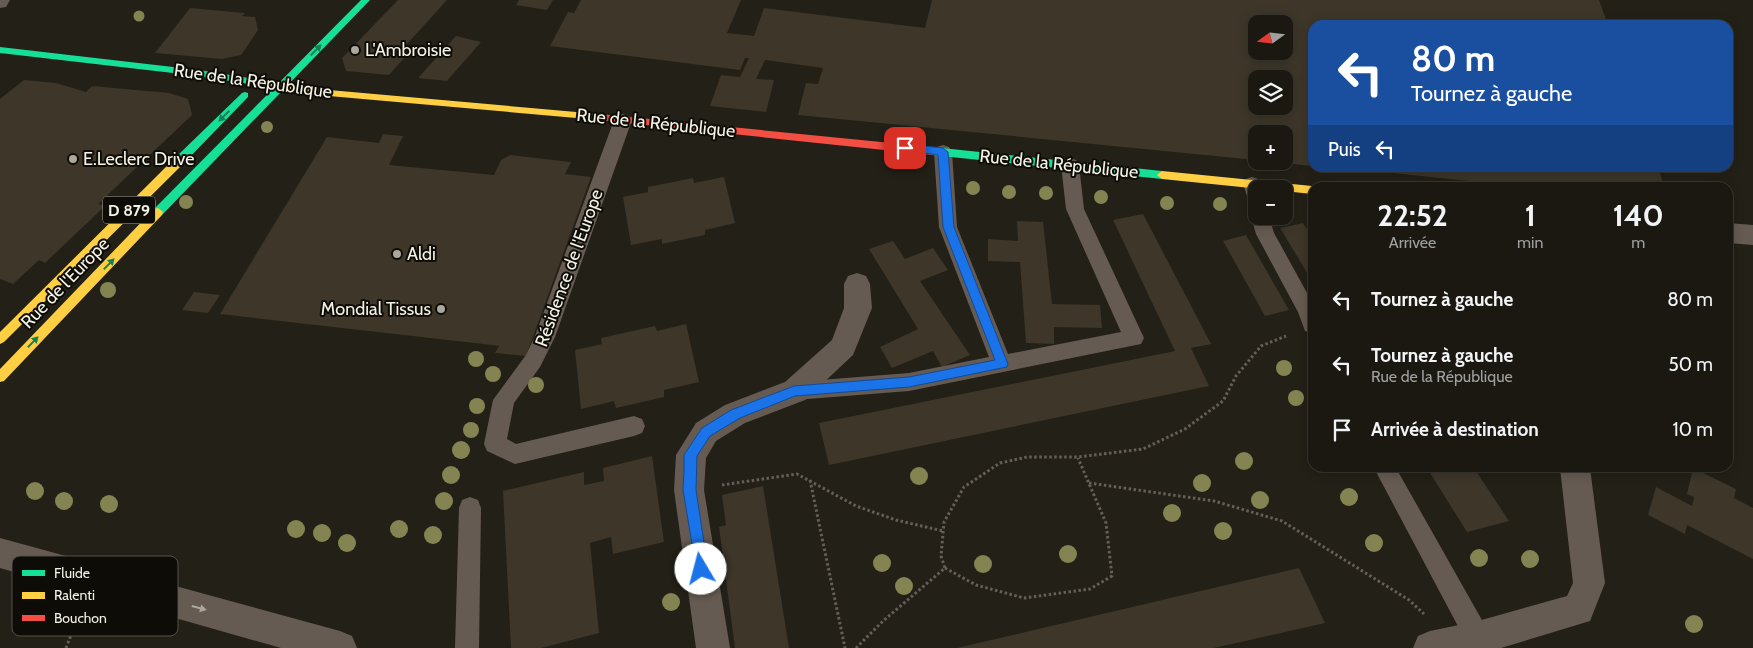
<!DOCTYPE html>
<html lang="fr">
<meta charset="utf-8">
<style>
body{margin:0;font-family:Cabin,sans-serif;background:#27251f;color:#f1f3f6;height:100vh;display:flex;flex-direction:column;font-size:19px;white-space:nowrap}
*{box-sizing:border-box;margin:0}
p{font-size:16px;color:#9fa09f}
.icon{flex:none;width:28px;height:28px;fill:none;stroke:currentColor;stroke-width:2;stroke-linecap:round;stroke-linejoin:round}
.map{position:relative;flex:1;overflow:hidden}
.sheet{position:absolute;left:1308px;top:182px;width:425px;height:290px;display:flex;flex-direction:column;background:#1a1811;border-radius:15px;box-shadow:0 2px 12px #0003,0 0 0 1px #383731}
.sheet>*{flex:none}
.guide{position:absolute;left:1308px;top:20px;width:425px;height:152px;border-radius:15px;box-shadow:0 2px 12px #0003,0 0 0 1px #383731;background:#1a4fa0;color:#fff;overflow:hidden}
.needle{width:32px;rotate:255deg}
.tools{position:absolute;left:1248px;top:15px;display:grid;gap:10px}
.tools a{display:grid;place-items:center;width:45px;height:45px;border-radius:10px;background:#1a1811;box-shadow:0 2px 12px #0003,0 0 0 1px #383731;font-size:25px}
.pin{position:absolute;display:grid;place-items:center;width:42px;height:42px;color:#fff;margin:-21px;border-radius:10px;box-shadow:0 2px 8px #0006}
.me{position:absolute;width:55px;margin:-28px;rotate:352deg;stroke-linejoin:round;filter:drop-shadow(0 0 4px #0008)}
.turn{display:flex;align-items:center;gap:18px;height:105px;padding:0 20px;font-size:22px}
.turn .icon{width:65px;height:65px;stroke-width:2.5}
.turn b{display:block;font-size:35px;line-height:42px}
.then{display:flex;align-items:center;height:48px;padding:0 20px;background:#0003;gap:10px;font-size:19px}
.eta{display:flex;justify-content:space-evenly;align-items:center;height:85px;text-align:center}
.eta b{font-size:30px;font-weight:800;line-height:35px}
ul{padding:0;list-style:none}
li{display:flex;align-items:center;gap:15px;height:65px;padding:0 20px}
li div{flex:1}
li b{display:block;font-size:19px}
li em{font-style:normal}
.map>svg:first-child{display:block}
.building{fill:#3d3629;fill-rule:evenodd}
.lines{fill:none;stroke-linecap:round;stroke-linejoin:round}
.path{stroke:#665e57;stroke-width:3;stroke-dasharray:2.5 2.5;stroke-linecap:butt}
.lane{fill:#665b52;fill-rule:evenodd}
.street{fill:#665b52;fill-rule:evenodd}
.fast{fill:#16e098;fill-rule:evenodd}
.slow{fill:#ffcf43;fill-rule:evenodd}
.jam{fill:#f24e42;fill-rule:evenodd}
.tree{fill:#838452}
.oneway{fill:#128156}
.oneway2{fill:#ada69c}
.route{fill:#1a73e8;stroke:#114b97}
.poi-dot{fill:#aba89e;stroke:#0e0c06;stroke-width:2}
.labels{text-anchor:middle;dominant-baseline:central;stroke-width:4;stroke-linejoin:round;paint-order:stroke}
.shield{fill:#0e0c06;stroke:#afaca3;stroke-width:1}
.shield-label{font-size:16px;font-weight:bold;fill:#f4f1e6}
.poi-label{font-size:18px;fill:#f4f1e6;stroke:#0e0c06;text-anchor:start}
.street-label{font-size:18px;fill:#f4f1e6;stroke:#0e0c06}
.key{fill:#0e0c06;stroke:#535149;stroke-width:1}
.key-label{font-size:14px;fill:#f4f1e6}
</style>
<div class="map">
<svg width="1753" height="648" viewBox="0 0 1753 648">
<rect width="100%" height="100%" fill="#232017"/>
<path class="building" d="M398,0H447L398,54L405,57L389,75L346,71L342,58Z
M519,0H553L547,10L516,5Z
M581,0H741L727,33L754,36L764,8L925,28L932,0H1599L1608,25H1312V166L1284,163V134H1256V160L798,115L806,83L818,84L823,68L765,60L756,79L774,80L766,112L710,106L721,75L740,77L749,58H745L740,70L550,46L568,12L574,13ZM1256,24H1284V51H1256ZM1256,79H1284V106H1256Z
M190,8L245,13L242,16L255,17L258,30L241,55L222,59L155,53Z
M456,36L481,42L447,81L418,78Z
M24,80L56,83L86,92L92,86L169,93L188,99L192,115L98,204L105,206L45,263L39,260L13,284L0,279V99Z
M383,134L403,136L389,165L494,175L501,160L510,155L571,162L565,174L591,177L526,356L495,353L499,346L492,345L220,314L327,137L379,143Z
M1345,168H1658L1665,188H1535Z
M724,177L735,223L705,230V235L662,244V239L631,245L623,197L648,192V187L693,178L694,183Z
M1143,214L1211,344L1191,348L1209,386L829,465L819,423L1175,351L1113,220Z
M1017,221L1043,222L1052,304L1100,305L1102,328L1054,327V344L1026,343L1020,262L988,261V239L1018,241Z
M1303,223L1312,237V281L1280,228Z
M1246,235L1289,310L1265,316L1223,241Z
M893,241L905,259L933,248L948,270L920,281L970,355L942,367L933,351L892,368L880,347L918,329L869,249Z
M194,292L220,295L208,313L182,310Z
M686,324L699,382L664,390V397L616,408L614,401L581,409L575,350L602,344L601,338L655,326L657,331Z
M652,456L664,542L613,554L611,537L590,543L599,633L541,648H511L503,491L584,472V485L604,481L603,468Z
M1427,468H1474L1509,521L1467,532Z
M1693,468L1736,489L1734,498L1753,508V559L1687,525L1685,534L1648,515L1656,487L1692,506L1694,497L1687,494Z
M763,486L789,648H735L719,527L726,525L722,495Z
M1299,568L1325,623L1214,648H957Z"/>
<g class="lines">
<path class="path" d="M810,480L845,648
M1089,483L1214,501L1282,521L1409,600L1424,614
M722,485L797,474L856,506L896,520L943,531
M945,568L976,585L1024,598L1090,589L1112,576L1106,523L1078,458
M66,648L81,609
M856,648L883,621L945,568L941,556L944,522L964,487L1000,463L1027,457H1078L1143,449L1185,429L1223,401L1236,376L1261,346L1286,336"/>
<path class="lane" d="M0,0H10L6,7L0,8Z
M623,114L629,116L632,120L555,337L540,367L514,403L507,439L516,444L634,416L642,419L645,426L642,433L634,436L515,464L487,451L484,444L493,400L526,355L535,336L614,120L617,116Z
M943,145L949,147L952,152L957,227L1008,354L1121,332L1066,209L1061,165L1064,160L1070,158L1076,160L1079,165L1084,209L1144,338L1141,344L909,391L795,400L788,397L785,391L788,385L795,382L909,373L989,357L939,227L934,152L937,147Z
M1252,177L1258,179L1262,189H1256V207L1250,205L1243,184L1246,179Z
M1256,210V216H1269L1274,233L1312,302V333L1305,331L1298,312L1256,234L1251,216Z
M1374,468H1396L1487,629L1490,638L1487,647H1469Z
M470,497L478,500L481,508L479,648H455L459,508L462,500Z"/>
<path class="street" d="M1728,223L1753,225V245L1728,243Z
M857,273L866,276L870,284L872,308L853,355L805,400L745,423L716,441L706,458L704,490L730,648H696L674,490L676,455L696,423L725,405L785,382L832,340L844,308V284L848,276Z
M1560,468H1590L1605,583L1590,621L1501,648H1413L1418,636L1430,631L1478,621L1567,596L1573,583Z
M0,538L340,631L352,636L357,648H281L0,568Z"/>
<path class="fast" d="M361,0H370L162,215H154L153,212L154,209Z
M0,47L199,70L255,79L260,82L255,85L199,76L0,53Z
M245,92L248,93V97L184,163H176L175,160L176,157L242,93Z
M932,147L1162,171L1167,175L1162,179L932,155L927,151Z"/>
<path class="slow" d="M255,79L329,90L599,114L604,117L599,120L329,96L252,84L250,82Z
M180,156L184,157L185,160L184,163L4,342L0,344V332L176,157Z
M1162,171L1312,186L1316,188H1312V194L1284,191V189H1261L1162,179L1157,175Z
M158,208L163,212L162,215L4,381L0,382V369L154,209Z"/>
<path class="jam" d="M599,114L932,147L937,151L932,155L599,120L594,117Z"/>
</g>
<g class="tree">
<circle cx="139" cy="16" r="5.5"/>
<circle cx="267" cy="127" r="6"/>
<circle cx="973" cy="188" r="7"/>
<circle cx="1009" cy="192" r="7"/>
<circle cx="1046" cy="193" r="7"/>
<circle cx="1101" cy="197" r="7"/>
<circle cx="186" cy="202" r="7"/>
<circle cx="1167" cy="203" r="7"/>
<circle cx="1220" cy="204" r="7"/>
<circle cx="108" cy="290" r="8"/>
<circle cx="476" cy="359" r="8"/>
<circle cx="1284" cy="368" r="8"/>
<circle cx="493" cy="374" r="8"/>
<circle cx="536" cy="385" r="8"/>
<circle cx="1296" cy="398" r="8"/>
<circle cx="477" cy="406" r="8"/>
<circle cx="471" cy="430" r="8"/>
<circle cx="461" cy="450" r="9"/>
<circle cx="1244" cy="461" r="9"/>
<circle cx="451" cy="475" r="9"/>
<circle cx="919" cy="476" r="9"/>
<circle cx="1202" cy="483" r="9"/>
<circle cx="35" cy="491" r="9"/>
<circle cx="1349" cy="497" r="9"/>
<circle cx="1260" cy="500" r="9"/>
<circle cx="64" cy="501" r="9"/>
<circle cx="444" cy="501" r="9"/>
<circle cx="109" cy="504" r="9"/>
<circle cx="1172" cy="513" r="9"/>
<circle cx="296" cy="529" r="9"/>
<circle cx="399" cy="529" r="9"/>
<circle cx="1223" cy="531" r="9"/>
<circle cx="322" cy="533" r="9"/>
<circle cx="433" cy="535" r="9"/>
<circle cx="347" cy="543" r="9"/>
<circle cx="1374" cy="543" r="9"/>
<circle cx="1068" cy="554" r="9"/>
<circle cx="1479" cy="558" r="9"/>
<circle cx="1530" cy="559" r="9"/>
<circle cx="882" cy="563" r="9"/>
<circle cx="983" cy="564" r="9"/>
<circle cx="904" cy="586" r="9"/>
<circle cx="671" cy="602" r="9"/>
<circle cx="1694" cy="624" r="9"/>
</g>
<defs><path id="oneway-solid" d="M-6-.8H1V-3.2L6.5 0L1 3.2V.8H-6Z" transform="scale(1.25)"/></defs>
<g class="oneway">
<use href="#oneway-solid" transform="translate(316 50) rotate(-46)"/>
<use href="#oneway-solid" transform="translate(224 116) rotate(135)"/>
<use href="#oneway-solid" transform="translate(109 264) rotate(-46)"/>
<use href="#oneway-solid" transform="translate(33 342) rotate(-46)"/>
</g>
<use class="oneway2" href="#oneway-solid" transform="translate(199 608) rotate(15)"/>
<path class="route" d="M905,144L943,148L948,152L954,227L1008,364L1007,367L909,387L795,396L740,418L710,436L697,456L696,490L708,569L706,574L701,575L697,574L683,490L684,472V455L702,428L731,410L794,386L909,377L995,360L943,227L938,155L902,150V145Z"/>
<g class="poi-dot">
<circle cx="355" cy="50" r="5"/>
<circle cx="73" cy="159" r="5"/>
<circle cx="397" cy="254" r="5"/>
<circle cx="441" cy="309" r="5"/>
</g>
<g class="labels">
<rect class="shield" x="103" y="196.5" width="52" height="27" rx="4"/>
<g class="shield-label">
<text x="129" y="210">D 879</text>
</g>
<g class="poi-label">
<text x="365" y="50">L'Ambroisie</text>
<text x="83" y="159">E.Leclerc Drive</text>
<text x="407" y="254">Aldi</text>
<text x="431" y="309" text-anchor="end">Mondial Tissus</text>
</g>
<g class="street-label">
<text transform="translate(253 81) rotate(8)">Rue de la République</text>
<text transform="translate(656 123) rotate(6)">Rue de la République</text>
<text transform="translate(1059 164) rotate(6)">Rue de la République</text>
<text transform="translate(569 268) rotate(-70)">Résidence de l'Europe</text>
<text transform="translate(65 283) rotate(-46)">Rue de l'Europe</text>
</g>
</g>
<rect x="12" y="556" width="166" height="80" rx="8" class="key"/>
<rect x="22" y="570" width="23" height="6" fill="#16e098"/>
<rect x="22" y="592" width="23" height="7" fill="#ffcf43"/>
<rect x="22" y="615" width="23" height="6" fill="#f24e42"/>
<g class="key-label">
<text x="54" y="578">Fluide</text>
<text x="54" y="600">Ralenti</text>
<text x="54" y="623">Bouchon</text>
</g>
</svg>
<div class="tools">
<a><svg class="needle" viewBox="-14 -14 28 28"><path d="M0-13l5 13h-10z" fill="#e53935"/><path d="M0 13l5-13h-10z" fill="#9fa09f"/></svg></a>
<a><svg class="icon" aria-label="layers" viewBox="0 0 24 24"><path d="M12 4l9 5-9 5-9-5zM3 14l9 5 9-5"/></svg></a>
<a>+</a>
<a>−</a>
</div>
<div class="pin" style="left:905px;top:148px;background:#d93025"><svg class="icon" aria-label="arrive" viewBox="0 0 24 24"><path d="M6 21V4h12l-3 4 3 4H6"/></svg></div>
<svg class="me" style="left:701px;top:569px" viewBox="-20 -20 40 40"><circle r="19" fill="#fff"/><path d="M0-13L10 11 0 6-10 11z" fill="#1a73e8"/></svg>
<div class="guide">
<div class="turn"><svg class="icon" aria-label="left" viewBox="0 0 24 24"><path d="M17 20v-9H6M10 6l-5 5 5 5"/></svg><div><b>80 m</b>Tournez à gauche</div></div>
<div class="then">Puis<svg class="icon" aria-label="left" viewBox="0 0 24 24"><path d="M17 20v-9H6M10 6l-5 5 5 5"/></svg></div>
</div>
<section class="sheet">
<div class="eta">
<div><b>22:52</b><p>Arrivée</p></div>
<div><b>1</b><p>min</p></div>
<div><b>140</b><p>m</p></div>
</div>
<ul>
<li><svg class="icon" aria-label="left" viewBox="0 0 24 24"><path d="M17 20v-9H6M10 6l-5 5 5 5"/></svg><div><b>Tournez à gauche</b></div><em>80 m</em></li>
<li><svg class="icon" aria-label="left" viewBox="0 0 24 24"><path d="M17 20v-9H6M10 6l-5 5 5 5"/></svg><div><b>Tournez à gauche</b><p>Rue de la République</p></div><em>50 m</em></li>
<li><svg class="icon" aria-label="arrive" viewBox="0 0 24 24"><path d="M6 21V4h12l-3 4 3 4H6"/></svg><div><b>Arrivée à destination</b></div><em>10 m</em></li>
</ul>
</section>
</div>
